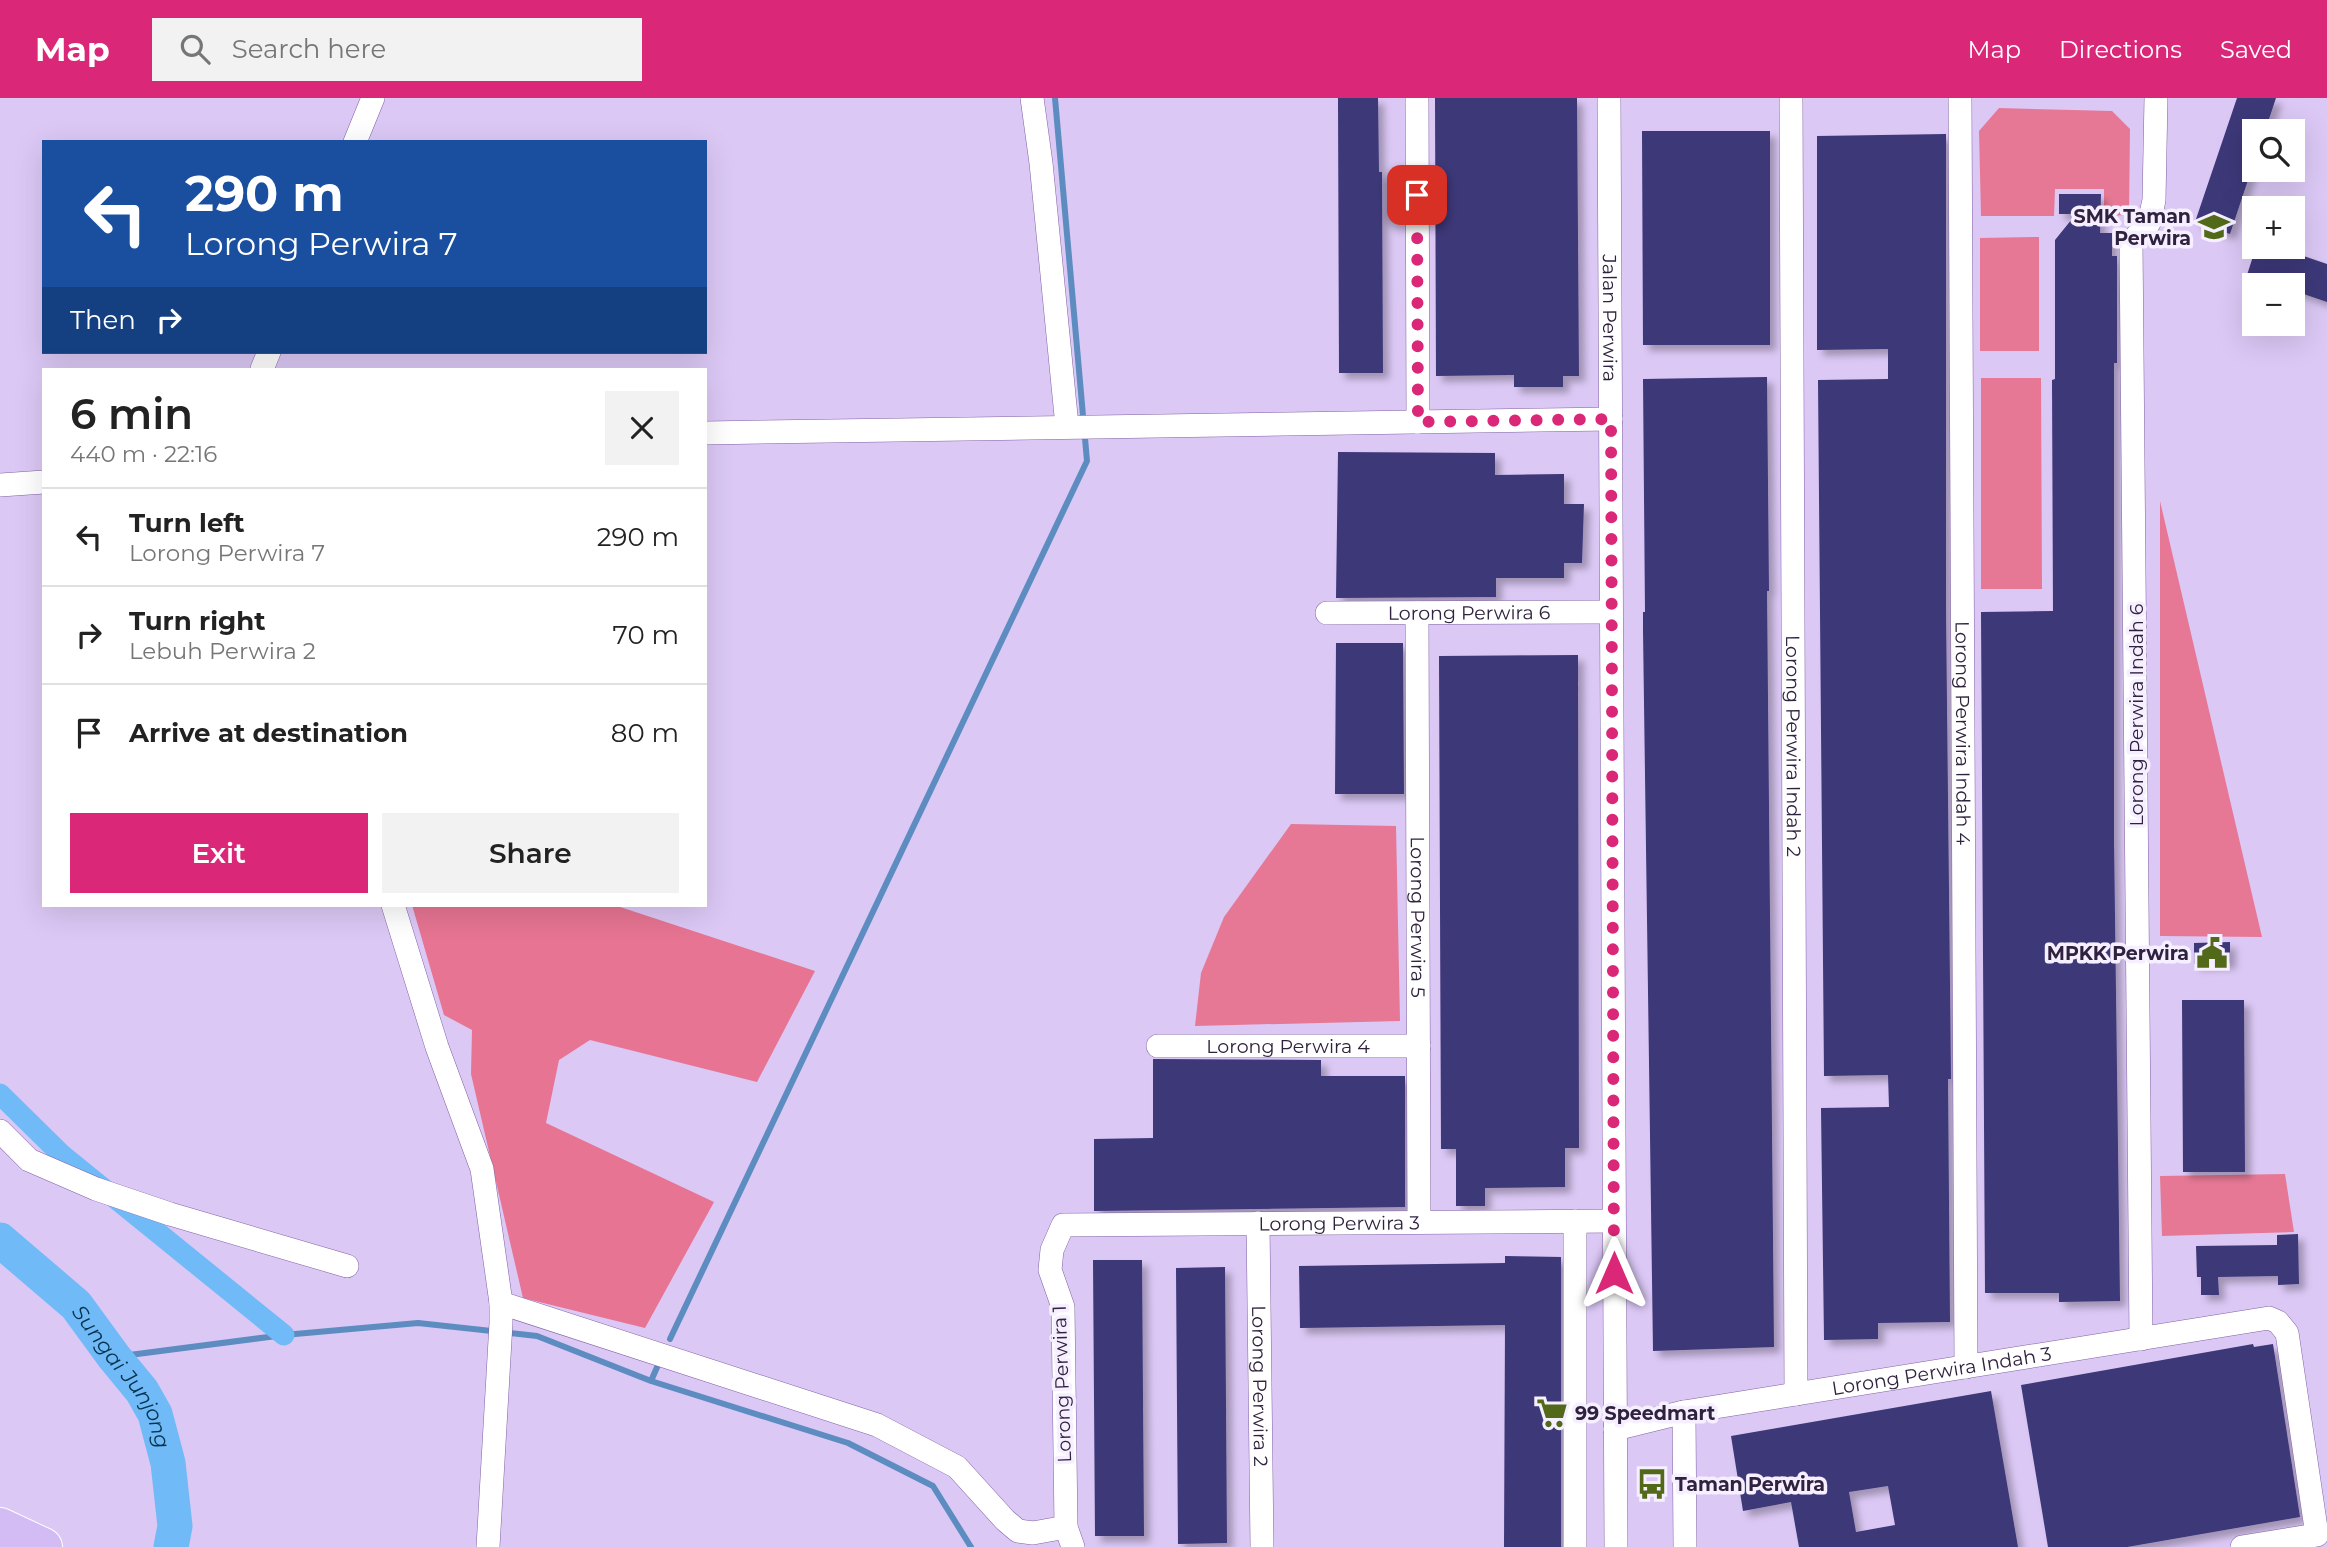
<!DOCTYPE html>
<meta charset="utf-8">
<style>
body{margin:0;font-family:Montserrat,sans-serif;background:#f2f2f2;color:#222;height:100vh;display:flex;flex-direction:column;font-size:26px;white-space:nowrap}
*{box-sizing:border-box;margin:0}
p{font-size:23px;color:#767676}
.icon{flex:none;width:38px;height:38px;fill:none;stroke:currentColor;stroke-width:2;stroke-linecap:round;stroke-linejoin:round}
.map{position:relative;flex:1;overflow:hidden}
.panel{position:absolute;left:42px;top:270px;width:665px;height:539px;display:flex;flex-direction:column;background:#fff;border-radius:0px;box-shadow:0 7px 28px #0002}
.panel>*{flex:none}
.hud{position:absolute;left:42px;top:42px;width:665px;height:214px;border-radius:0px;box-shadow:0 7px 28px #0002;background:#1a4fa0;color:#fff;overflow:hidden}
.fabs{position:absolute;left:2242px;top:21px;display:grid;gap:14px}
.fabs a{display:grid;place-items:center;width:63px;height:63px;border-radius:0px;background:#fff;box-shadow:0 7px 28px #0002;font-size:35px}
.pin{position:absolute;display:grid;place-items:center;width:60px;height:60px;color:#fff;margin:-30px;border-radius:14px;box-shadow:0 4px 10px #0006}
.me{position:absolute;width:77px;margin:-38px;rotate:0deg;stroke-linejoin:round;filter:drop-shadow(0 0 5px #0008)}
.turn{display:flex;align-items:center;gap:24px;height:147px;padding:0 28px;font-size:32px}
.turn .icon{width:91px;height:91px;stroke-width:2.5}
.turn b{display:block;font-size:49px;line-height:60px}
.then{display:flex;align-items:center;height:66px;padding:0 28px;background:#0003;gap:14px;font-size:26px}
.round{display:grid;place-items:center;flex:none;width:74px;height:74px;border-radius:0px;background:#f2f2f2}
.head{display:flex;align-items:center;justify-content:space-between;height:119px;padding:0 28px}
h1{font-size:42px;font-weight:600;line-height:52px}
.button{display:flex;gap:14px;margin-top:auto;padding:14px 28px}
.button a{flex:1;height:80px;border-radius:0px;background:#db2777;color:#fff;font-size:28px;font-weight:600;line-height:80px;text-align:center}
.button a+a{background:#f2f2f2;color:#222}
ul{padding:0;list-style:none}
li{display:flex;align-items:center;gap:21px;height:98px;padding:0 28px;border-top:2px solid #e0e0e0}
li div{flex:1}
li b{display:block;font-size:26px}
li em{font-style:normal}
header{display:flex;align-items:center;gap:42px;box-sizing:border-box;height:98px;padding:0 35px;background:#db2777;color:#fff}
header strong{font-size:33px}
nav{display:flex;gap:38px;margin-inline-start:auto;font-size:24px}
.search{width:490px;height:63px;background:#f2f2f2;display:flex;align-items:center;gap:18px;box-sizing:border-box;padding:0 24px;border-radius:0px;color:#767676;font-size:26px}
.map>svg:first-child{display:block}
.green{fill:#e67895}
.forest{fill:#e67492}
.lines{fill:none;stroke-linecap:round;stroke-linejoin:round}
.stream{stroke:#5c8cc0;stroke-width:6}
.canal{stroke:#70baf7;stroke-width:21}
.river{stroke:#70baf7;stroke-width:35}
.building{fill:#3d3778;fill-rule:evenodd;filter:url(#shadow)}
.street-casing{stroke:#8162a5;stroke-width:24}
.highway-casing{stroke:#fff;stroke-width:40}
.street{stroke:#fff;stroke-width:23}
.highway{stroke:#d3bbf3;stroke-width:38}
.route{stroke:#db2777;stroke-width:12;stroke-dasharray:0 21.6}
.labels{text-anchor:middle;dominant-baseline:central;stroke-width:7;stroke-linejoin:round;paint-order:stroke}
.poi-label{font-size:19px;font-weight:bold;fill:#2f223e;stroke:#f6efff;text-anchor:end}
.street-label{font-size:19px;fill:#2f223e;stroke:#f6efff}
.water-label{font-size:21px;font-style:italic;fill:#07324f;stroke:#f6efff}
</style>
<header>
<strong>Map</strong>
<div class="search"><svg class="icon" aria-label="search" viewBox="0 0 24 24"><circle cx="10" cy="10" r="6"/><path d="M15 15l6 6"/></svg>Search here</div>
<nav><a>Map</a><a>Directions</a><a>Saved</a></nav>
</header>
<div class="map">
<svg width="2327" height="1449" viewBox="0 0 2327 1449">
<defs>
<filter id="shadow"><feDropShadow dx="6" dy="6" stdDeviation="3.5" flood-color="#0004"/></filter>
</defs>
<rect width="100%" height="100%" fill="#dbc8f5"/>
<path class="green" d="M1999,10L2112,13L2130,31L2129,117L2104,118V91H2055L2054,118H1981L1979,33Z
M2039,139V253H1980V140Z
M1981,280H2041L2042,491H1981Z
M2160,403L2262,839L2160,838Z
M1291,726L1396,728L1400,923L1195,928L1201,875L1224,819Z
M2285,1076L2294,1134L2162,1138L2160,1078Z"/>
<path class="forest" d="M412,807H614L815,873L757,984L590,942L559,962L546,1025L714,1104L645,1230L523,1200L471,976L472,932L444,917Z"/>
<g class="lines">
<path class="stream" d="M670,1241L1087,363L1055,0
M114,1259L284,1237L418,1225L537,1238L651,1283L848,1345L933,1388L971,1449
M651,1283L658,1267"/>
<path class="canal" d="M0,996L62,1057L284,1237"/>
<path class="river" id="s1" d="M0,1142L76,1207L114,1259L142,1293L155,1316L168,1365L175,1428L171,1449"/>
</g>
<path class="building" d="M1338,0H1378L1379,74H1382L1383,275H1339Z
M1435,0H1577L1579,278H1563V289H1514V277L1436,278Z
M2237,0H2276L2265,33H2254V64L2230,136L2195,124Z
M1642,33H1770V247H1643Z
M1946,36V513L1951,981H1948L1950,1224L1878,1225V1241L1824,1242L1821,1010L1889,1009L1888,977L1824,978L1818,282L1888,281V251L1817,252V38Z
M2059,96H2101L2100,135H2112V158H2117V265H2114V742L2120,1203L2059,1204V1195H1985L1981,514L2053,513L2052,282L2055,281V142L2076,116H2059Z
M2256,149H2287L2286,152L2327,166V204L2292,192V187H2279L2247,177Z
M1767,279L1769,493H1767L1774,1249L1653,1253L1643,532V514H1645L1643,281Z
M1338,354L1495,355V377L1564,376V406H1584L1582,465H1564V480H1496V499L1336,500Z
M1336,545H1403L1404,696H1335Z
M1578,557L1579,1050H1565V1089L1485,1090V1108H1456V1051H1441L1439,558Z
M2230,844V865L2194,866V845Z
M2182,902H2244L2245,1074H2183Z
M1153,961L1321,962V978H1405V1109L1094,1113V1041L1153,1040Z
M2298,1136L2299,1186L2278,1187V1178L2218,1179L2219,1197H2201V1179H2197L2196,1148L2277,1147V1137Z
M1505,1158L1561,1159V1449H1504L1505,1227L1300,1230L1299,1168L1505,1165Z
M1093,1162H1142L1144,1438H1095Z
M1225,1169L1227,1445L1178,1446L1176,1170Z
M2253,1246L2254,1249L2273,1246L2300,1419L2127,1449H2048L2021,1287Z
M1991,1293L2018,1449H1799L1791,1404L1743,1413L1731,1338ZM1888,1388L1895,1427L1856,1434L1849,1394Z"/>
<g class="lines">
<defs>
<g id="street">
<path d="M1032,0L1041,65L1067,328"/>
<path d="M1417,0L1418,324"/>
<path id="s2" d="M1609,0L1616,1449"/>
<path id="s3" d="M1791,0L1796,1296"/>
<path id="s4" d="M1960,0L1966,1269"/>
<path d="M355,44L373,0"/>
<path d="M262,271L269,254"/>
<path d="M705,335L1611,321"/>
<path d="M0,387L44,384"/>
<path id="s5" d="M1327,515L1611,514"/>
<path id="s6" d="M1417,515L1419,1124"/>
<path d="M393,807L437,949L482,1071L501,1205V1225L488,1449"/>
<path id="s7" d="M1158,948H1419"/>
<path d="M0,1033L29,1062L96,1091L170,1116L347,1168"/>
<path d="M1575,1123V1449"/>
<path id="s8" d="M1258,1125L1262,1449"/>
<path d="M501,1205L877,1327L957,1369L1005,1422L1018,1433L1033,1435L1066,1429"/>
<path d="M2141,1241L2131,144L2149,125L2154,102L2156,0"/>
<path d="M1684,1314L1685,1449"/>
<path id="s9" d="M1615,1331L1684,1314L2269,1220L2278,1224L2287,1235L2317,1437L2242,1449"/>
<path id="s10" d="M1073,1449L1066,1429L1063,1209L1050,1172L1052,1152L1063,1127L1614,1123"/>
</g>
<path id="highway" d="M0,1429L43,1449"/>
</defs>
<use href="#street" class="street-casing"/>
<use href="#highway" class="highway-casing"/>
<use href="#street" class="street"/>
<use href="#highway" class="highway"/>
</g>
<g class="lines">
<path class="route" d="M1417,97L1418,324L1611,321L1614,1175"/>
</g>
<defs>
<symbol id="school-bare" viewBox="-9 -9 18 18"><path d="M0-5L7-2L0 1L-7-2ZM-4 1L0 2.5L4 1V4Q0 6-4 4Z" fill="#516918" stroke="#f6efff" stroke-width="2.5" paint-order="stroke"/></symbol>
<symbol id="civic-bare" viewBox="-9 -9 18 18"><path d="M-.6-6.5H3V-4.5H.6V-3L4-1V1h2V6H-6V1h2V-1L-.6-3ZM-1.2 2.5V6h2.4V2.5Z" fill="#516918" stroke="#f6efff" stroke-width="2.5" paint-order="stroke"/></symbol>
<symbol id="supermarket-bare" viewBox="-9 -9 18 18"><path d="M-6-5.5h2.5l.6 2H6L4.5 2H-2.5L-4.4-4H-6ZM-1.5 3.2a1.3 1.3 0 1 0 .1 0ZM3 3.2a1.3 1.3 0 1 0 .1 0Z" fill="#516918" stroke="#f6efff" stroke-width="2.5" paint-order="stroke"/></symbol>
<symbol id="bus-bare" viewBox="-9 -9 18 18"><path d="M-5-6H5V4H4V6H2V4H-2V6H-4V4H-5ZM-3.5-4V0h7V-4ZM-3.5 1.2v1.5H-2V1.2ZM2 1.2v1.5H3.5V1.2Z" fill="#516918" stroke="#f6efff" stroke-width="2.5" paint-order="stroke"/></symbol>
</defs>
<g fill-rule="evenodd">
<use href="#school-bare" x="2192" y="107" width="44" height="44"/>
<use href="#civic-bare" x="2190" y="833" width="44" height="44"/>
<use href="#supermarket-bare" x="1530" y="1293" width="44" height="44"/>
<use href="#bus-bare" x="1630" y="1364" width="44" height="44"/>
</g>
<g class="labels">
<g class="poi-label">
<text x="2191" y="118">SMK Taman<tspan x="2191" dy="22">Perwira</tspan></text>
<text x="2189" y="855">MPKK Perwira</text>
<text x="1575" y="1315" text-anchor="start">99 Speedmart</text>
<text x="1675" y="1386" text-anchor="start">Taman Perwira</text>
</g>
<g class="street-label">
<text stroke="none"><textPath href="#s2" startOffset="220">Jalan Perwira</textPath></text>
<text stroke="none"><textPath href="#s5" startOffset="142">Lorong Perwira 6</textPath></text>
<text transform="translate(2136 617) rotate(-90)">Lorong Perwira Indah 6</text>
<text stroke="none"><textPath href="#s4" startOffset="635">Lorong Perwira Indah 4</textPath></text>
<text stroke="none"><textPath href="#s3" startOffset="648">Lorong Perwira Indah 2</textPath></text>
<text stroke="none"><textPath href="#s6" startOffset="304">Lorong Perwira 5</textPath></text>
<text stroke="none"><textPath href="#s7" startOffset="130">Lorong Perwira 4</textPath></text>
<text stroke="none"><textPath href="#s10" startOffset="604">Lorong Perwira 3</textPath></text>
<text stroke="none"><textPath href="#s9" startOffset="332">Lorong Perwira Indah 3</textPath></text>
<text transform="translate(1062 1286) rotate(-92)">Lorong Perwira 1</text>
<text stroke="none"><textPath href="#s8" startOffset="163">Lorong Perwira 2</textPath></text>
</g>
<g class="water-label">
<text stroke="none"><textPath href="#s1" startOffset="186">Sungai Junjong</textPath></text>
</g>
</g>
</svg>
<div class="fabs">
<a><svg class="icon" aria-label="search" viewBox="0 0 24 24"><circle cx="10" cy="10" r="6"/><path d="M15 15l6 6"/></svg></a>
<a>+</a>
<a>−</a>
</div>
<div class="pin" style="left:1417px;top:97px;background:#d93025"><svg class="icon" aria-label="arrive" viewBox="0 0 24 24"><path d="M6 21V4h12l-3 4 3 4H6"/></svg></div>
<svg class="me" style="left:1614px;top:1175px" viewBox="-20 -20 40 40"><path d="M0-17L14 15 0 8-14 15z" fill="#db2777" stroke="#fff" stroke-width="4"/></svg>
<div class="hud">
<div class="turn"><svg class="icon" aria-label="left" viewBox="0 0 24 24"><path d="M17 20v-9H6M10 6l-5 5 5 5"/></svg><div><b>290 m</b>Lorong Perwira 7</div></div>
<div class="then">Then<svg class="icon" aria-label="right" viewBox="0 0 24 24"><path d="M7 20v-9h11M14 6l5 5-5 5"/></svg></div>
</div>
<section class="panel">
<div class="head"><div><h1>6 min</h1><p>440 m · 22:16</p></div><a class="round"><svg class="icon" aria-label="close" viewBox="0 0 24 24"><path d="M6 6l12 12M18 6L6 18"/></svg></a></div>
<ul>
<li><svg class="icon" aria-label="left" viewBox="0 0 24 24"><path d="M17 20v-9H6M10 6l-5 5 5 5"/></svg><div><b>Turn left</b><p>Lorong Perwira 7</p></div><em>290 m</em></li>
<li><svg class="icon" aria-label="right" viewBox="0 0 24 24"><path d="M7 20v-9h11M14 6l5 5-5 5"/></svg><div><b>Turn right</b><p>Lebuh Perwira 2</p></div><em>70 m</em></li>
<li><svg class="icon" aria-label="arrive" viewBox="0 0 24 24"><path d="M6 21V4h12l-3 4 3 4H6"/></svg><div><b>Arrive at destination</b></div><em>80 m</em></li>
</ul>
<div class="button"><a>Exit</a><a>Share</a></div>
</section>
</div>
